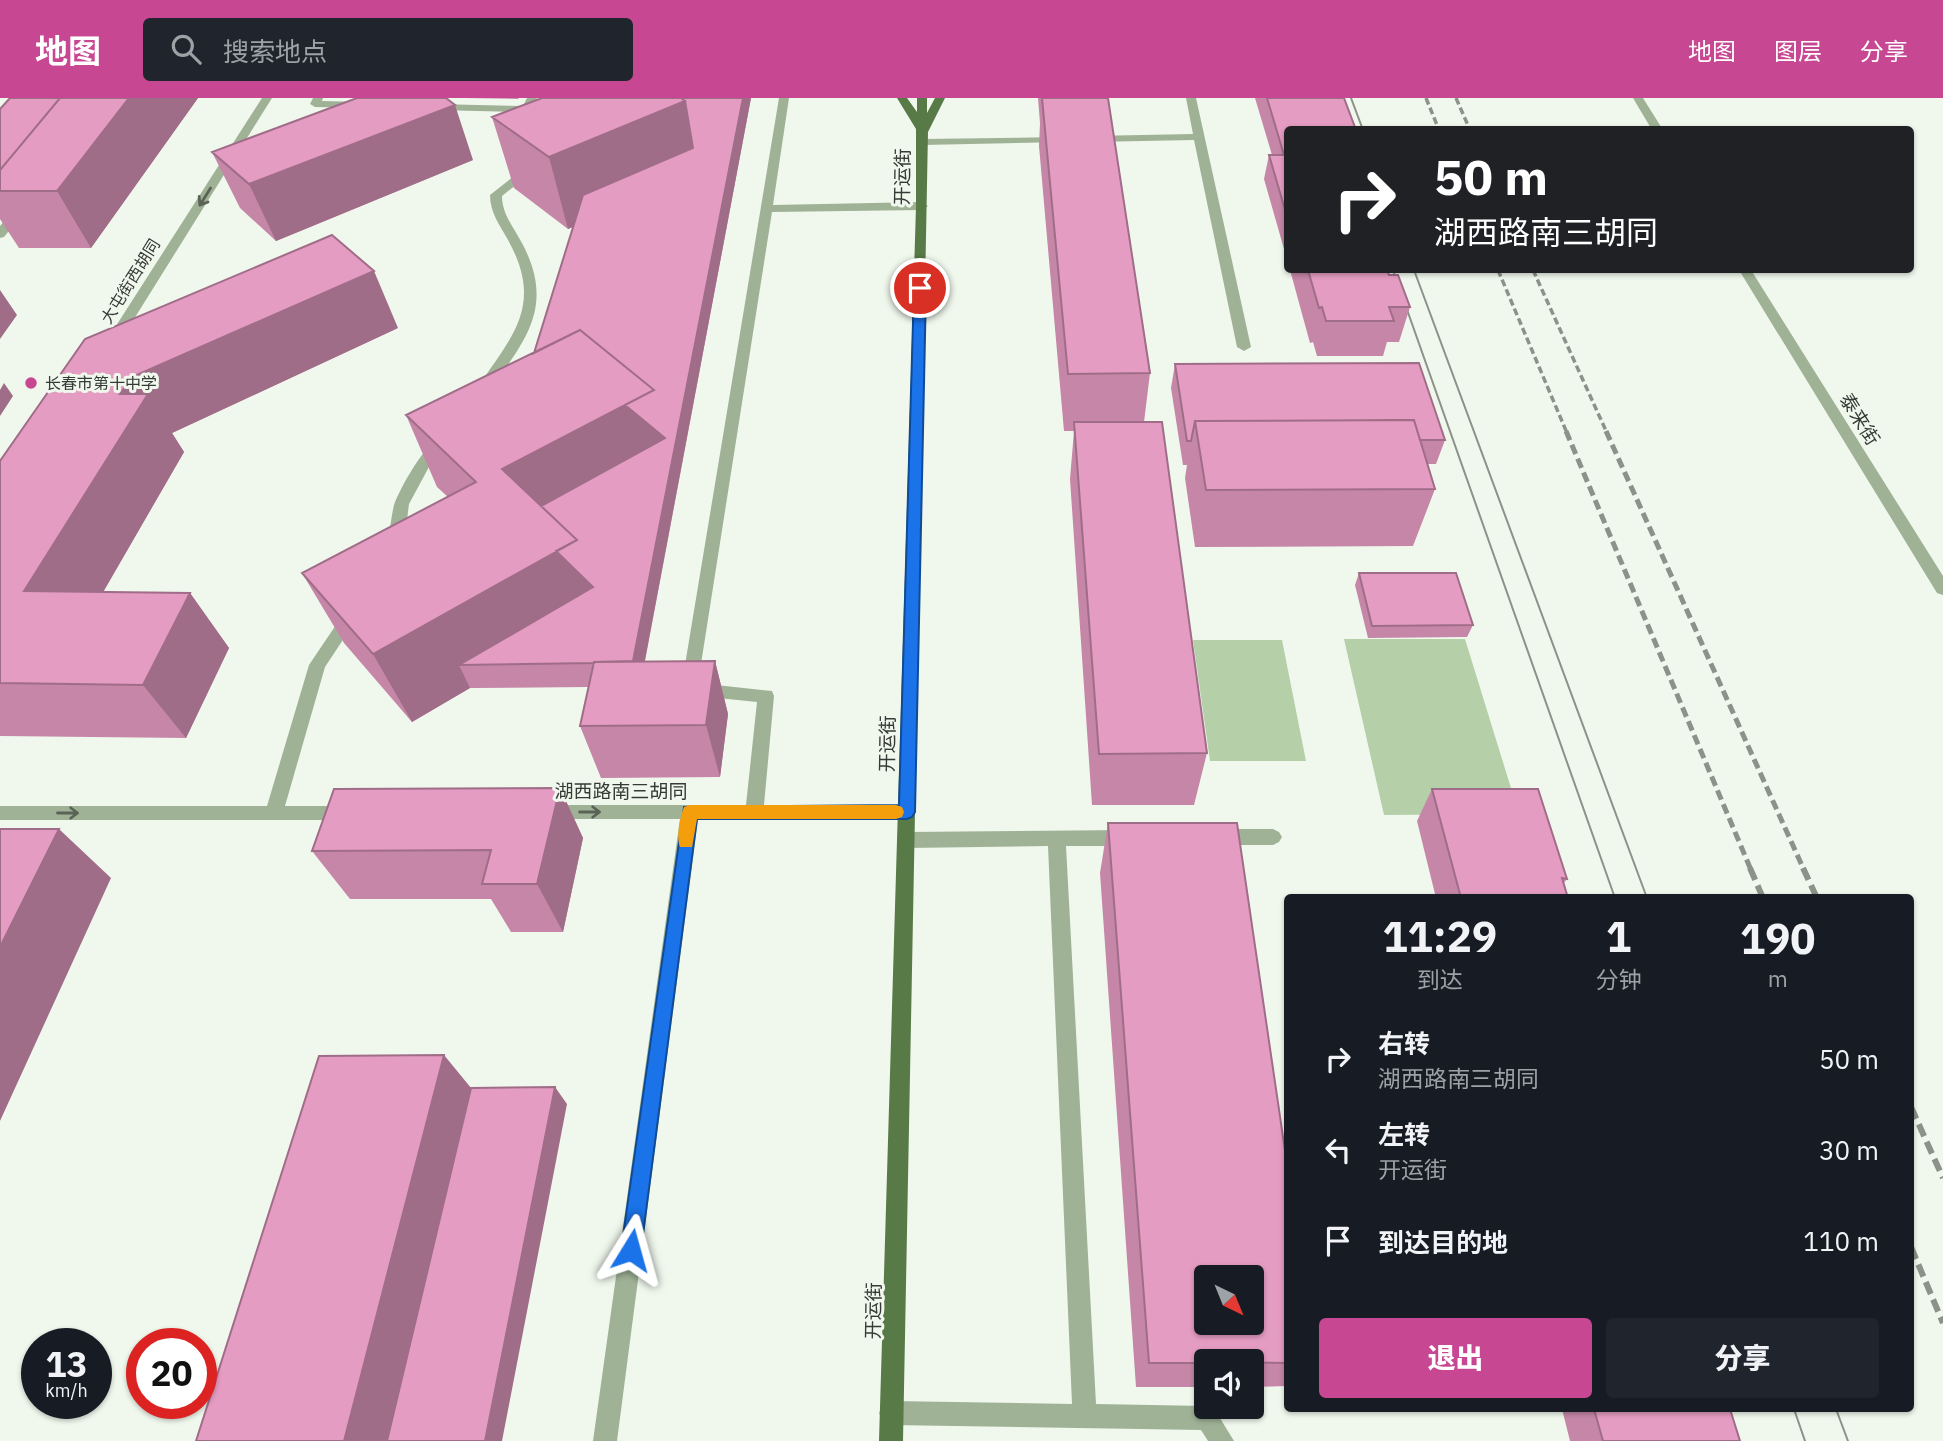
<!DOCTYPE html>
<html lang="zh">
<meta charset="utf-8">
<style>
body{margin:0;font-family:"IBM Plex Sans","Noto Sans SC",sans-serif;background:#20242c;color:#f1f3f6;height:100vh;display:flex;flex-direction:column;font-size:26px;white-space:nowrap}
*{box-sizing:border-box;margin:0}
p{font-size:23px;color:#9ea1a6}
.icon{flex:none;width:38px;height:38px;fill:none;stroke:currentColor;stroke-width:2;stroke-linecap:round;stroke-linejoin:round}
.map{position:relative;flex:1;overflow:hidden}
.details{position:absolute;left:1284px;top:796px;width:630px;height:518px;display:flex;flex-direction:column;background:#171b24;border-radius:7px;box-shadow:0 2px 5px #0004}
.details>*{flex:none}
.hud{position:absolute;left:1284px;top:28px;width:630px;height:147px;border-radius:7px;box-shadow:0 2px 5px #0004;background:#202124;color:#fff;overflow:hidden}
.needle{width:46px;rotate:137deg}
.controls{position:absolute;left:1194px;top:1167px;display:grid;gap:14px}
.controls a{display:grid;place-items:center;width:70px;height:70px;border-radius:7px;background:#171b24;box-shadow:0 2px 5px #0004;font-size:35px}
.speed{position:absolute;left:21px;top:1230px;display:flex;gap:14px;font-size:35px;font-weight:700;text-align:center}
.speed>*{display:grid;place-content:center;width:91px;height:91px;border-radius:50%;background:#171b24;box-shadow:0 2px 5px #0004;line-height:1}
.speed small{font-size:18px;font-weight:400}
.speed .limit{border:10px solid #d22;background:#fff;color:#111}
.pin{position:absolute;display:grid;place-items:center;width:60px;height:60px;color:#fff;margin:-30px;border:4px solid #fff;border-radius:50%;box-shadow:0 2px 7px #0007}
.me{position:absolute;width:77px;margin:-38px;rotate:8deg;stroke-linejoin:round;filter:drop-shadow(0 0 5px #0008)}
.turn{display:flex;align-items:center;gap:24px;height:147px;padding:0 35px;font-size:32px}
.turn .icon{width:91px;height:91px;stroke-width:2.5}
.turn b{display:block;font-size:49px;line-height:60px}
.eta{display:flex;justify-content:space-evenly;align-items:center;height:119px;text-align:center}
.eta b{font-size:42px;font-weight:800;line-height:49px}
.primary-button{display:flex;gap:14px;margin-top:auto;padding:14px 35px}
.primary-button a{flex:1;height:80px;border-radius:7px;background:#c74792;color:#fff;font-size:28px;font-weight:800;line-height:80px;text-align:center}
.primary-button a+a{background:#20242c;color:#f1f3f6}
ul{padding:0;list-style:none}
li{display:flex;align-items:center;gap:21px;height:91px;padding:0 35px}
li div{flex:1}
li b{display:block;font-size:26px}
li em{font-style:normal}
header{display:flex;align-items:center;gap:42px;box-sizing:border-box;height:98px;padding:0 35px;background:#c74792;color:#fff}
header strong{font-size:33px}
nav{display:flex;gap:38px;margin-inline-start:auto;font-size:24px}
.search{width:490px;height:63px;background:#20242c;display:flex;align-items:center;gap:18px;box-sizing:border-box;padding:0 24px;border-radius:7px;color:#9ea1a6;font-size:26px}
.map>svg:first-child{display:block}
.green{fill:#b5cfa9}
.lines{fill:none;stroke-linecap:round;stroke-linejoin:round}
.minor{fill:#9fb296;fill-rule:evenodd}
.major{fill:#587a47;fill-rule:evenodd}
.tram{stroke:#8c918a;stroke-width:2}
.rail-far2{stroke:#8c918a;stroke-width:3.5;stroke-dasharray:7 3.5;stroke-linecap:butt}
.rail-far1{stroke:#8c918a;stroke-width:5;stroke-dasharray:10 5;stroke-linecap:butt}
.rail{stroke:#8c918a;stroke-width:6;stroke-dasharray:13 6;stroke-linecap:butt}
.wall{fill:#c586a7}
.shaded-wall{fill:#a06d88}
.building{fill:#e59cc2;stroke:#a06d88;stroke-width:2;fill-rule:evenodd}
.oneway{stroke:#5b6357}
.route{fill:#1a73e8;stroke:#114b97;stroke-width:2}
.slow{fill:#f59e0b}
.poi-dot{fill:#c74792;stroke:#f0f8ed;stroke-width:2.5}
.labels{text-anchor:middle;dominant-baseline:central;stroke-width:6;stroke-linejoin:round;paint-order:stroke}
.far-street-label{font-size:16px;fill:#363935;stroke:#f0f8ed}
.far-poi-label{font-size:16px;fill:#363935;stroke:#f0f8ed;text-anchor:start}
.street-label{font-size:19px;fill:#363935;stroke:#f0f8ed}
</style>
<header>
<strong>地图</strong>
<div class="search"><svg class="icon" aria-label="search" viewBox="0 0 24 24"><circle cx="10" cy="10" r="6"/><path d="M15 15l6 6"/></svg>搜索地点</div>
<nav><a>地图</a><a>图层</a><a>分享</a></nav>
</header>
<div class="map">
<svg width="1943" height="1343" viewBox="0 0 1943 1343">
<rect width="100%" height="100%" fill="#f0f8ed"/>
<path class="green" d="M1344,541H1465L1519,716L1384,717Z
M1193,542H1282L1306,663H1210Z"/>
<g class="lines">
<path class="minor" d="M262,0H272L119,245L117,248H107L105,245Z
M313,0H323L322,3L364,4L369,7L364,10L315,9L310,6Z
M527,0H537L531,13L527,14L434,12L429,9L434,6L523,8Z
M779,0H789L773,107L922,104L928,108L922,112L772,114L698,585L772,593L774,598L764,707H907L913,709L916,714L913,719L907,721H698L617,1343H593L680,721H549L543,719L540,714L543,709L549,707H746L757,604L689,597L683,596L681,591Z
M1186,0H1196L1251,249L1244,253L1237,249L1194,42L1091,44L1085,41L1091,38L1193,36Z
M1633,0H1643L1663,32H1652Z
M1067,39L1069,41L1063,44L923,47L917,44L923,41Z
M528,67L538,69L502,98C502,117 515,131 523,147C555,209 525,243 489,293L484,294L477,290C513,237 544,207 508,142C500,127 490,115 490,97Z
M15,110L25,113L4,139L0,140V128Z
M1739,172H1751L1943,478V497L1937,495Z
M440,340L447,345L430,367L409,406L404,445L401,449H391L388,445C390,433 391,419 394,407C399,392 425,345 440,340Z
M352,510L360,516L325,569L285,708H350L356,710L359,715L356,720L350,722H0V708H267L309,567L346,512Z
M1217,731H1273L1279,734L1282,739L1279,744L1273,747H1217L1211,744L1208,739L1211,734Z
M1130,732L1136,735L1139,740L1136,745L1130,748H1066L1096,1306L1206,1308L1215,1312L1234,1343H1208L1201,1332L891,1327L883,1323L879,1315L883,1307L891,1303L1072,1306L1048,748L906,750L900,747L897,742L900,737L906,734Z"/>
<path class="major" d="M897,0H907L917,14V0H927V15L935,0H945L928,34L903,1343H879L916,108V31Z"/>
<path class="tram" d="M1351,0L1363,32
M1393,172L1615,800
M1414,172L1647,800
M1794,1311L1805,1343
M1836,1311L1848,1343"/>
<path class="rail-far2" d="M1426,0L1439,32
M1456,0L1470,32
M1498,172L1567,335
M1533,172L1607,335"/>
<path class="rail-far1" d="M1566,333L1751,772
M1606,333L1804,772"/>
<path class="rail" d="M1750,770L1763,800
M1803,770L1817,800
M1911,1009L1943,1080
M1911,1149L1943,1225"/>
</g>
<path class="wall" d="M10,0H198L91,150H19L0,121V11Z
M465,0H519L518,1Z
M751,0L645,563H715L728,616L720,679L601,680L580,628L589,589L470,590L412,624L344,545L302,475L448,399L437,389L406,317L534,255L573,129L568,131L514,90L492,19Z
M1038,0H1108L1150,275L1144,324L1207,655L1194,707H1092L1070,381L1074,333H1064L1039,48L1040,25Z
M1255,0H1344L1288,32V165L1264,81L1269,57H1272Z
M212,54L473,62L276,143L240,110Z
M1290,172H1387L1389,177L1410,209L1399,244H1387L1383,258H1317L1313,244L1310,245Z
M398,230L172,335L184,354L103,494L190,495L229,550L186,640L0,638V363Z
M1175,266L1445,342L1436,366H1427L1435,391L1413,448L1195,449L1185,380L1187,367H1183L1171,290Z
M1359,475L1473,527L1467,539L1368,540L1355,487Z
M560,690L583,740L563,834H511L491,801H350L312,753Z
M1432,691L1567,781L1563,786L1568,800H1436L1417,723Z
M1108,725L1288,1073V1288L1251,1289V1264H1206V1289H1136L1100,775Z
M1562,1311H1730L1740,1343H1570Z"/>
<path class="shaded-wall" d="M129,0H198L91,150L57,93Z
M634,0H728L698,73L568,131L549,59Z
M743,0H751L640,588L632,565Z
M455,7L473,62L276,143L249,86Z
M374,173L398,230L172,335L184,354L72,548L24,493L120,296L132,279Z
M0,192L17,217L0,241Z
M4,285L13,298L0,318V292Z
M654,292L671,364L539,437L502,371Z
M577,442L601,512L459,567L470,590L412,624L373,556Z
M190,495L229,550L186,640L143,587Z
M715,563L728,616L720,679L706,627Z
M560,690L583,740L563,834L537,786Z
M59,731L111,780L0,1023V849Z
M444,957L485,1007L408,1343H344Z
M555,989L567,1006L502,1343H485Z"/>
<path class="building" d="M10,0H60L0,72V11Z
M60,0H129L57,93H0V72Z
M357,0H446L455,7L249,86L212,54Z
M542,0H681L685,3L549,59L492,19Z
M681,0H743L633,563L594,564V565L459,567L593,489L556,453L577,442L541,408L665,340L625,307L654,292L580,232L534,255L583,97L693,50L685,3Z
M1042,0H1108L1150,275L1068,276Z
M1267,0H1344L1356,32H1288V122L1269,57H1284Z
M332,137L374,173L132,279L120,296H148L24,493L190,495L143,587L0,585V363L85,241Z
M1308,172H1387L1389,177H1398L1410,209H1389L1394,223H1326L1322,209L1319,210Z
M580,232L654,292L502,371L577,442L373,556L302,475L476,384L406,317Z
M1419,265L1445,342H1420L1414,322L1195,323L1191,343H1187L1175,266Z
M1414,322L1435,391L1206,392L1195,323Z
M1074,324H1162L1207,655L1099,656Z
M1359,475H1456L1473,527L1372,528Z
M715,563L706,627L580,628L594,564Z
M560,690L537,786H482L491,752L312,753L334,691Z
M1432,691H1538L1567,781L1562,780L1568,800H1461Z
M1108,725H1237L1288,1073V1265L1206,1264V1265H1149ZM1206,1180H1251V1225H1206Z
M0,731H59L0,849Z
M444,957L344,1343H196L319,958Z
M555,989L485,1343H387L471,990Z
M1594,1311H1730L1740,1343H1603Z"/>
<defs><path id="oneway-shaft" d="M-6 0H5M1.5-3L5.5 0L1.5 3" fill="none" stroke-width="1.6" stroke-linecap="round" stroke-linejoin="round" transform="scale(1.75)"/></defs>
<g class="oneway">
<use href="#oneway-shaft" transform="translate(205 99) rotate(122)"/>
<use href="#oneway-shaft" transform="translate(590 714)"/>
<use href="#oneway-shaft" transform="translate(68 715)"/>
</g>
<path class="route" d="M920,187L926,190L915,714L912,719L907,721H697L641,1152L638,1159L631,1162L624,1159L621,1152L684,709L899,707L914,190Z"/>
<path class="slow" d="M690,707H896L902,709L904,714L902,719L896,721H697L692,749H680C676,739 680,719 684,709Z"/>
<circle class="poi-dot" cx="31" cy="285" r="7"/>
<g class="labels">
<g class="far-street-label">
<text transform="translate(130 183) rotate(-58)">大屯街西胡同</text>
</g>
<g class="far-poi-label">
<text x="45" y="285">长春市第十中学</text>
</g>
<g class="street-label">
<text transform="translate(902 79) rotate(-89)">开运街</text>
<text transform="translate(1860 321) rotate(58)">泰来街</text>
<text transform="translate(887 646) rotate(-89)">开运街</text>
<text x="621" y="693">湖西路南三胡同</text>
<text transform="translate(873 1213) rotate(-89)">开运街</text>
</g>
</g>
</svg>
<div class="controls">
<a><svg class="needle" viewBox="-14 -14 28 28"><path d="M0-13l5 13h-10z" fill="#e53935"/><path d="M0 13l5-13h-10z" fill="#9ea1a6"/></svg></a>
<a><svg class="icon" aria-label="sound" viewBox="0 0 24 24"><path d="M4 9h4l5-4v14l-5-4H4zM17 9q2 3 0 6"/></svg></a>
</div>
<div class="speed"><div>13<small>km/h</small></div><div class="limit">20</div></div>
<div class="pin" style="left:920px;top:190px;background:#d93025"><svg class="icon" aria-label="arrive" viewBox="0 0 24 24"><path d="M6 21V4h12l-3 4 3 4H6"/></svg></div>
<svg class="me" style="left:631px;top:1152px" viewBox="-20 -20 40 40"><path d="M0-17L14 15 0 8-14 15z" fill="#1a73e8" stroke="#fff" stroke-width="4"/></svg>
<div class="hud">
<div class="turn"><svg class="icon" aria-label="right" viewBox="0 0 24 24"><path d="M7 20v-9h11M14 6l5 5-5 5"/></svg><div><b>50 m</b>湖西路南三胡同</div></div>
</div>
<section class="details">
<div class="eta">
<div><b>11:29</b><p>到达</p></div>
<div><b>1</b><p>分钟</p></div>
<div><b>190</b><p>m</p></div>
</div>
<ul>
<li><svg class="icon" aria-label="right" viewBox="0 0 24 24"><path d="M7 20v-9h11M14 6l5 5-5 5"/></svg><div><b>右转</b><p>湖西路南三胡同</p></div><em>50 m</em></li>
<li><svg class="icon" aria-label="left" viewBox="0 0 24 24"><path d="M17 20v-9H6M10 6l-5 5 5 5"/></svg><div><b>左转</b><p>开运街</p></div><em>30 m</em></li>
<li><svg class="icon" aria-label="arrive" viewBox="0 0 24 24"><path d="M6 21V4h12l-3 4 3 4H6"/></svg><div><b>到达目的地</b></div><em>110 m</em></li>
</ul>
<div class="primary-button"><a>退出</a><a>分享</a></div>
</section>
</div>
